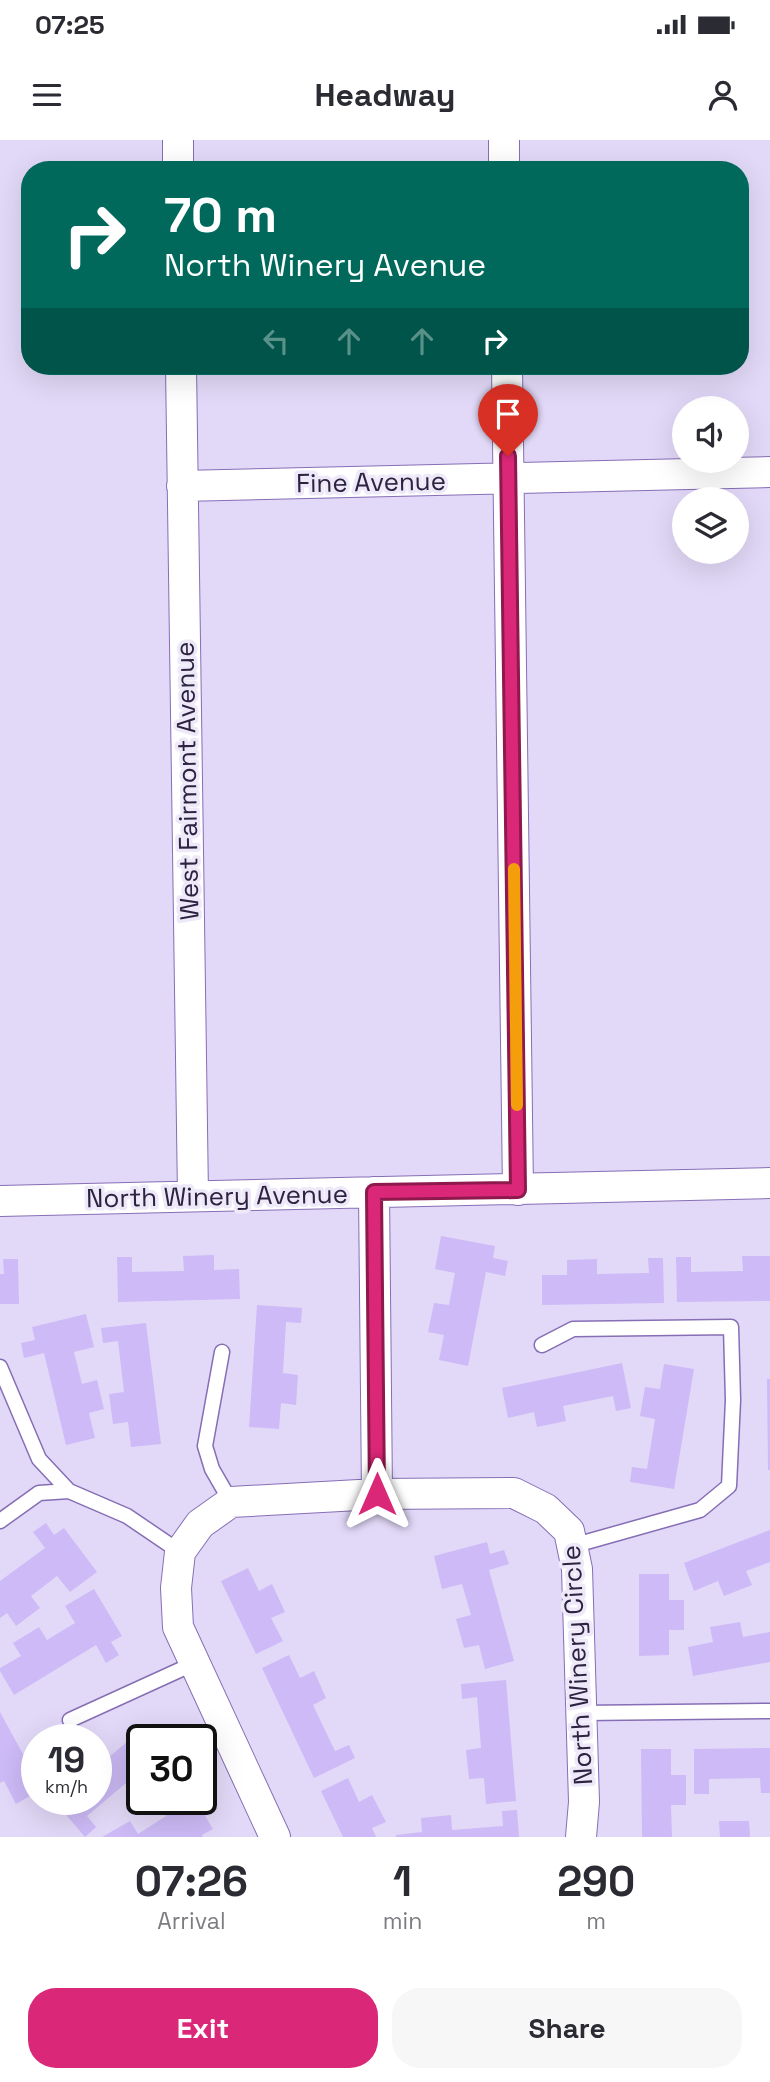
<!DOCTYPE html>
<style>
body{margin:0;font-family:"Space Grotesk",sans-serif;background:#f7f7f7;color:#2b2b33;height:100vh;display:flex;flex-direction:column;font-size:26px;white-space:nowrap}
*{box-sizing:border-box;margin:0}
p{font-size:23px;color:#7c7c81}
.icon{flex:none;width:38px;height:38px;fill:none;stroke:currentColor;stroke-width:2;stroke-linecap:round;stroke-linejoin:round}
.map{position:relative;height:1697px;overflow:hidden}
.drawer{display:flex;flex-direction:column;background:#fff;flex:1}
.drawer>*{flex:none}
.banner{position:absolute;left:21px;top:21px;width:728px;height:214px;border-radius:28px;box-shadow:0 7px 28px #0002;background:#00695c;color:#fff;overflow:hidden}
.tools{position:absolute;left:672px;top:256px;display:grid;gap:14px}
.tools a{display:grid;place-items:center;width:77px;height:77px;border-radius:50%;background:#fff;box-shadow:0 7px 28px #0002;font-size:35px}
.speed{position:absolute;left:21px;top:1584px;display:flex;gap:14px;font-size:35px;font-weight:700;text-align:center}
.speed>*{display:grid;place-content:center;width:91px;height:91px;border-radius:50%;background:#fff;box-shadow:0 7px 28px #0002;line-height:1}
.speed small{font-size:18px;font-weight:400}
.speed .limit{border:4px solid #111;border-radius:10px;background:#fff;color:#111}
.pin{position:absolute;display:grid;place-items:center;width:60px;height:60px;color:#fff;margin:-72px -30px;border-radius:50% 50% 50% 0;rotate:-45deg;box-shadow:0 0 7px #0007}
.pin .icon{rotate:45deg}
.me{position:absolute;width:77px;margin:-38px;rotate:0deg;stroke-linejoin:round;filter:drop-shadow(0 0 5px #0008)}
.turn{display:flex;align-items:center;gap:24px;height:147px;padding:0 28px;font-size:32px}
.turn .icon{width:91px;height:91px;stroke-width:2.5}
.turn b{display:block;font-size:49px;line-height:60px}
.lanes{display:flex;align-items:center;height:66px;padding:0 28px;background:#0003;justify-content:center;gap:35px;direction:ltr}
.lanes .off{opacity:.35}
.eta{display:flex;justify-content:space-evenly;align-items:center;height:119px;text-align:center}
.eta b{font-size:42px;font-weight:800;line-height:49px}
.button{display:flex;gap:14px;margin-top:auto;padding:14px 28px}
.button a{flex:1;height:80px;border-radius:28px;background:#db2777;color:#fff;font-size:28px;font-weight:800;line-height:80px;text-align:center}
.button a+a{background:#f7f7f7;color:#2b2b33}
.status{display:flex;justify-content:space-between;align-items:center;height:49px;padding:0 35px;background:#fff;direction:ltr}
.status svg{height:19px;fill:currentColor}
header{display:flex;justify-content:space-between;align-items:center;height:91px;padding:0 28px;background:#fff;font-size:32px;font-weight:800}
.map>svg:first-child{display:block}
.building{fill:#cdbaf7}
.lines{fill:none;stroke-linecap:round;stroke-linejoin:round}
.service-casing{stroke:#866eb5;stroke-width:17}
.minor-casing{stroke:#866eb5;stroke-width:32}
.service{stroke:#fff;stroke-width:14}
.minor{stroke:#fff;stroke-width:30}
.route-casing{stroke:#8e194d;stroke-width:18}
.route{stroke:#db2777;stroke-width:12}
.slow{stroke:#f59e0b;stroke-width:12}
.labels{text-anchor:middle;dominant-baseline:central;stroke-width:7;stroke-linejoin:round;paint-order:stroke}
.street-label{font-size:26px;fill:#2d2240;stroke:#ede9f9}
</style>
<div class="status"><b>07:25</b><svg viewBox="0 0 49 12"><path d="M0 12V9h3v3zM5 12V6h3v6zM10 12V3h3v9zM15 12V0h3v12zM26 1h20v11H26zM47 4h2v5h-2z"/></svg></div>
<header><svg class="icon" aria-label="menu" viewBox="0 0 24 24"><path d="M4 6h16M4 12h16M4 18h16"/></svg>Headway<svg class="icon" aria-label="person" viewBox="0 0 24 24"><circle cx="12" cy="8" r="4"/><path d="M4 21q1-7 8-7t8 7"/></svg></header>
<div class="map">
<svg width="770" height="1697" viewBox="0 0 770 1697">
<rect width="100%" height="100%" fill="#e2d9f8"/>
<path class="building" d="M441,1096L495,1106L493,1118L508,1121L505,1136L486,1132L468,1226L439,1220L444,1195L428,1192L434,1163L449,1165L455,1133L435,1129Z
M214,1115V1130L239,1129L240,1159L118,1162L117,1117H132V1132L184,1131L183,1116Z
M742,1116H770V1161L677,1162L676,1117H691V1132L743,1131Z
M648,1118H663L664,1163L542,1165V1135H567V1120L597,1119V1134L649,1133Z
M3,1119H18L19,1164H0V1134H4Z
M257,1165L302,1168L301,1183L286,1182L283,1233L298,1235L296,1265L281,1263L279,1289L249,1287Z
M86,1174L94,1207L74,1212L82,1244L97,1240L104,1269L89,1273L95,1298L66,1305L44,1213L24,1218L21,1203L35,1200L32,1187Z
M146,1183L161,1304L131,1307L128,1282L113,1284L109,1254L124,1252L118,1201L103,1203L101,1188Z
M622,1223L631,1268L616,1271L613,1256L563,1266L566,1281L537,1287L534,1272L508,1278L502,1248Z
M664,1224L694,1229L674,1349L630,1342L632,1327L647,1329L655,1279L640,1276L645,1247L660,1249Z
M767,1239H770V1330H768Z
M46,1383L54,1395L64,1388L97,1432L70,1452L57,1436L31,1456L40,1468L16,1486L7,1473L0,1478V1441L45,1408L33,1392Z
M770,1390V1422L746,1431L752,1445L724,1456L718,1441L694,1451L684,1423Z
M487,1402L490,1414L504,1410L509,1424L489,1430L514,1521L485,1529L479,1505L464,1508L456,1479L471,1475L462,1444L442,1449L434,1416Z
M248,1428L259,1451L272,1444L285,1472L271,1478L283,1501L256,1514L221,1441Z
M639,1434H669V1460H684V1490H669V1515L639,1516Z
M94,1449L122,1496L111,1502L119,1515L106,1523L96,1505L14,1555L0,1531V1528L21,1516L13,1503L39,1487L47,1500L75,1483L65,1466Z
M740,1482L743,1497L770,1492V1522L693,1536L688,1507L713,1502L710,1487Z
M289,1515L300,1538L314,1531L326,1558L313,1565L335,1611L349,1605L355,1618L314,1638L262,1528Z
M506,1540L516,1661L486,1664L484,1638L469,1639L466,1610L481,1608L477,1557L462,1559L461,1544Z
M0,1572L37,1640V1652L16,1664L4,1641L0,1643Z
M148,1584L162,1600H142V1649L136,1654L126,1643L87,1676L96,1687L85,1697L56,1663L61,1659H96V1628Z
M770,1608V1653H761L760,1638L709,1639V1654H694V1609Z
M641,1609H671V1635H686V1665H671L672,1697H642Z
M348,1638L359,1662L372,1655L386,1682L372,1688L376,1697H343L321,1651Z
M156,1659H195L213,1689L202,1695L203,1697H102L130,1681L138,1694L166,1676Z
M517,1670L519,1697H396V1695L422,1692L421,1678L451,1675L452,1690L503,1686L502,1671Z
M719,1681H749L750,1697H720Z"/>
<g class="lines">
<defs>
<path id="service" d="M542,1205L573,1189L731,1187L733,1260L729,1346L700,1370L572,1406
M222,1212L205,1306L212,1329L231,1362
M0,1227L39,1319L69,1351L127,1376L180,1412
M0,1381L39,1353L69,1351
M582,1573L770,1571
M70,1580L195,1523"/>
<path id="minor" d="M178,0V30
M504,0V30
M181,226L193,1056
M507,226L518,1050
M182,346L770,332
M374,1052L377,1354
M0,1061L770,1043
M275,1697L178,1487L176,1448L180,1412L200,1384L231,1362L377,1354L514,1353L546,1369L569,1391L577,1429L584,1662L581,1697"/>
</defs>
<use href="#service" class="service-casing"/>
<use href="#minor" class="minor-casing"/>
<use href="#service" class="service"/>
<use href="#minor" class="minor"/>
</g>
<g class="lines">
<defs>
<path id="route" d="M377,1354L374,1052L518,1050L508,316"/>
</defs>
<use href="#route" class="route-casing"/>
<use href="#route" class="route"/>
<path class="slow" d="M514,729L517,965"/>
</g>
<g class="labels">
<g class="street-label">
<text transform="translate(371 342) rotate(-1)">Fine Avenue</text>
<text transform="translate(187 641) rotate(-91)">West Fairmont Avenue</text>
<text transform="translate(217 1056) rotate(-1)">North Winery Avenue</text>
<text transform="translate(577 1525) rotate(-93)">North Winery Circle</text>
</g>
</g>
</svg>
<div class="tools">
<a><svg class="icon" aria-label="sound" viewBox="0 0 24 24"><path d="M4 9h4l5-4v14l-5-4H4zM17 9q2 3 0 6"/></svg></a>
<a><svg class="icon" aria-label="layers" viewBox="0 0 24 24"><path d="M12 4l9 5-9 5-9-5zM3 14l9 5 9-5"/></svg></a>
</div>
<div class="speed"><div>19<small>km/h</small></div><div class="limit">30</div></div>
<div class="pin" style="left:508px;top:316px;background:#d93025"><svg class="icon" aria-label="arrive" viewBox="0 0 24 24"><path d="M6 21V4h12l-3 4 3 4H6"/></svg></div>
<svg class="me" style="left:377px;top:1354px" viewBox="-20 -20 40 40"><path d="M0-17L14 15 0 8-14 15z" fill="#db2777" stroke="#fff" stroke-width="4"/></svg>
<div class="banner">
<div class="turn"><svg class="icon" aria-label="right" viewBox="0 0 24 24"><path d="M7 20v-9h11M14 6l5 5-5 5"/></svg><div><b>70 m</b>North Winery Avenue</div></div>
<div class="lanes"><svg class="icon off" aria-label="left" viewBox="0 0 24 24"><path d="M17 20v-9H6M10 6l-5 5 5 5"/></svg><svg class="icon off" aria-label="ahead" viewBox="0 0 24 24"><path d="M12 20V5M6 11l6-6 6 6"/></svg><svg class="icon off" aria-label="ahead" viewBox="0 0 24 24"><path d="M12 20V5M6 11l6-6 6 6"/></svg><svg class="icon" aria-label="right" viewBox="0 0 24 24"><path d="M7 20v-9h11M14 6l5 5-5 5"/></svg></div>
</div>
</div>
<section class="drawer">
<div class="eta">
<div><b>07:26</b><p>Arrival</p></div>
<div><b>1</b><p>min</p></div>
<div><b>290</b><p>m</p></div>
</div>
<div class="button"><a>Exit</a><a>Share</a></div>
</section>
